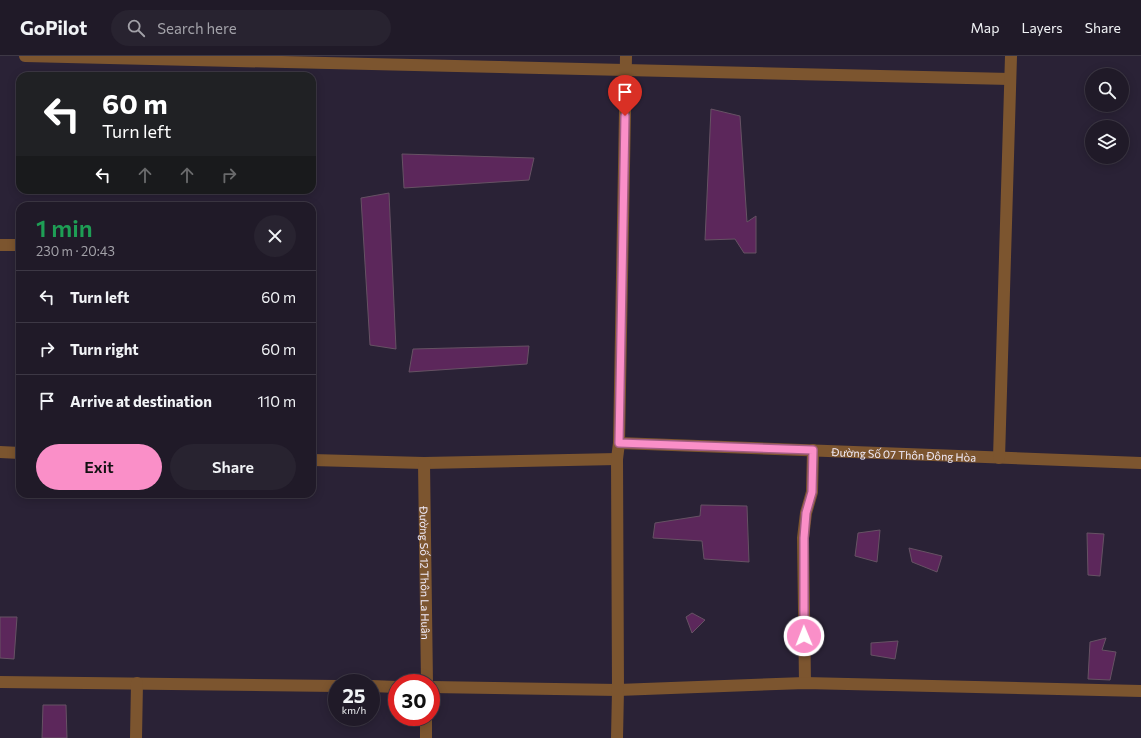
<!DOCTYPE html>
<meta charset="utf-8">
<style>
body{margin:0;font-family:Commissioner,sans-serif;background:#282330;color:#f1f3f6;height:100vh;display:flex;flex-direction:column;font-size:15px;white-space:nowrap}
*{box-sizing:border-box;margin:0}
p{font-size:13px;color:#a2a1a8}
.icon{flex:none;width:22px;height:22px;fill:none;stroke:currentColor;stroke-width:2;stroke-linecap:round;stroke-linejoin:round}
.map{position:relative;flex:1;overflow:hidden}
.details{position:absolute;left:16px;top:146px;width:300px;height:296px;display:flex;flex-direction:column;background:#201a28;border-radius:12px;box-shadow:0 2px 10px #0003,0 0 0 1px #3d3845}
.details>*{flex:none}
.hud{position:absolute;left:16px;top:16px;width:300px;height:122px;border-radius:12px;box-shadow:0 2px 10px #0003,0 0 0 1px #3d3845;background:#202124;color:#fff;overflow:hidden}
.fabs{position:absolute;left:1085px;top:12px;display:grid;gap:8px}
.fabs a{display:grid;place-items:center;width:44px;height:44px;border-radius:50%;background:#201a28;box-shadow:0 2px 10px #0003,0 0 0 1px #3d3845;font-size:20px}
.speed{position:absolute;left:328px;top:618px;display:flex;gap:8px;font-size:20px;font-weight:700;text-align:center}
.speed>*{display:grid;place-content:center;width:52px;height:52px;border-radius:50%;background:#201a28;box-shadow:0 2px 10px #0003,0 0 0 1px #3d3845;line-height:1}
.speed small{font-size:10px;font-weight:400}
.speed .limit{border:6px solid #d22;background:#fff;color:#111}
.pin{position:absolute;display:grid;place-items:center;width:34px;height:34px;color:#fff;margin:-41px -17px;border-radius:50% 50% 50% 0;rotate:-45deg;box-shadow:0 0 4px #0007}
.pin .icon{rotate:45deg}
.me{position:absolute;width:44px;margin:-22px;rotate:359deg;stroke-linejoin:round;filter:drop-shadow(0 0 3px #0008)}
.turn{display:flex;align-items:center;gap:14px;height:84px;padding:0 20px;font-size:18px}
.turn .icon{width:52px;height:52px;stroke-width:2.5}
.turn b{display:block;font-size:28px;line-height:34px}
.lanes{display:flex;align-items:center;height:38px;padding:0 20px;background:#0003;justify-content:center;gap:20px;direction:ltr}
.lanes .off{opacity:.35}
.round{display:grid;place-items:center;flex:none;width:42px;height:42px;border-radius:21px;background:#282330}
.summary{display:flex;align-items:center;justify-content:space-between;height:68px;padding:0 20px}
h1{font-size:24px;font-weight:600;line-height:30px;color:#1e9e55}
.cta{display:flex;gap:8px;margin-top:auto;padding:8px 20px}
.cta a{flex:1;height:46px;border-radius:24px;background:#fa8fc8;color:#111;font-size:16px;font-weight:600;line-height:46px;text-align:center}
.cta a+a{background:#282330;color:#f1f3f6}
ul{padding:0;list-style:none}
li{display:flex;align-items:center;gap:12px;height:52px;padding:0 20px;border-top:1px solid #3d3845}
li div{flex:1}
li b{display:block;font-size:15px}
li em{font-style:normal}
header{display:flex;align-items:center;gap:24px;box-sizing:border-box;height:56px;padding:0 20px;background:#201a28;border-bottom:1px solid #3d3845}
header strong{font-size:19px}
nav{display:flex;gap:22px;margin-inline-start:auto;font-size:14px}
.search{width:280px;height:36px;background:#282330;display:flex;align-items:center;gap:10px;box-sizing:border-box;padding:0 14px;border-radius:22px;color:#a2a1a8;font-size:15px}
.map>svg:first-child{display:block}
.building{fill:#5c275b;stroke:#665264}
.lines{fill:none;stroke-linecap:round;stroke-linejoin:round}
.minor{stroke:#7c552f;stroke-width:12}
.route-casing{stroke:#a25d82;stroke-width:10}
.route{stroke:#fa8fc8;stroke-width:7}
.labels{text-anchor:middle;dominant-baseline:central;stroke-width:3;stroke-linejoin:round;paint-order:stroke}
.street-label{font-size:11px;fill:#f1ecfa;stroke:#110e17}
</style>
<header>
<strong>GoPilot</strong>
<div class="search"><svg class="icon" aria-label="search" viewBox="0 0 24 24"><circle cx="10" cy="10" r="6"/><path d="M15 15l6 6"/></svg>Search here</div>
<nav><a>Map</a><a>Layers</a><a>Share</a></nav>
</header>
<div class="map">
<svg width="1141" height="682" viewBox="0 0 1141 682">
<rect width="100%" height="100%" fill="#2a2236"/>
<path class="building" d="M711,53L740,60L747,166L756,160V197H744L735,183L705,184Z
M402,98L534,102L529,124L404,132Z
M389,137L396,293L370,289L361,142Z
M529,290L527,308L409,316L413,293Z
M701,449L747,450L749,506L704,503L702,485L653,482L655,467L700,460Z
M880,474L877,506L855,500L858,477Z
M1087,477L1104,478L1100,520L1088,519Z
M909,492L942,500L937,516L912,506Z
M692,557L705,564L692,577L686,561Z
M0,561H17L14,603L0,602Z
M1106,582L1102,594L1116,596L1110,624L1088,623L1090,586Z
M898,585L895,603L871,599V587Z
M43,649H66L67,682H42Z"/>
<g class="lines">
<g class="minor">
<path d="M25,0L1010,23"/>
<path d="M0,189H20"/>
<path id="s1" d="M619,387L1141,407"/>
<path d="M0,396L20,397"/>
<path d="M999,402L1011,0"/>
<path d="M312,404L424,407L617,403"/>
<path id="s2" d="M424,407L427,627"/>
<path d="M0,626L337,630"/>
<path d="M805,627L803,482L806,457L812,436L813,394"/>
<path d="M371,630L397,631"/>
<path d="M431,631L618,634L805,627L1141,635"/>
<path d="M136,682L137,627"/>
<path d="M426,682V661"/>
<path d="M617,682L618,634L617,403L619,387L626,0"/>
</g>
</g>
<g class="lines">
<defs>
<path id="route" d="M625,60L619,387L813,394L812,436L806,457L804,482V580"/>
</defs>
<use href="#route" class="route-casing"/>
<use href="#route" class="route"/>
</g>
<g class="labels">
<g class="street-label">
<text stroke="none"><textPath href="#s1" startOffset="285">Đường Số 07 Thôn Đông Hòa</textPath></text>
<text stroke="none"><textPath href="#s2" startOffset="110">Đường Số 12 Thôn La Huân</textPath></text>
</g>
</g>
</svg>
<div class="fabs">
<a><svg class="icon" aria-label="search" viewBox="0 0 24 24"><circle cx="10" cy="10" r="6"/><path d="M15 15l6 6"/></svg></a>
<a><svg class="icon" aria-label="layers" viewBox="0 0 24 24"><path d="M12 4l9 5-9 5-9-5zM3 14l9 5 9-5"/></svg></a>
</div>
<div class="speed"><div>25<small>km/h</small></div><div class="limit">30</div></div>
<div class="pin" style="left:625px;top:60px;background:#d93025"><svg class="icon" aria-label="arrive" viewBox="0 0 24 24"><path d="M6 21V4h12l-3 4 3 4H6"/></svg></div>
<svg class="me" style="left:804px;top:580px" viewBox="-20 -20 40 40"><circle r="17" fill="#fa8fc8" stroke="#fff" stroke-width="3"/><path d="M0-11L8 9 0 5-8 9z" fill="#fff"/></svg>
<div class="hud">
<div class="turn"><svg class="icon" aria-label="left" viewBox="0 0 24 24"><path d="M17 20v-9H6M10 6l-5 5 5 5"/></svg><div><b>60 m</b>Turn left</div></div>
<div class="lanes"><svg class="icon" aria-label="left" viewBox="0 0 24 24"><path d="M17 20v-9H6M10 6l-5 5 5 5"/></svg><svg class="icon off" aria-label="ahead" viewBox="0 0 24 24"><path d="M12 20V5M6 11l6-6 6 6"/></svg><svg class="icon off" aria-label="ahead" viewBox="0 0 24 24"><path d="M12 20V5M6 11l6-6 6 6"/></svg><svg class="icon off" aria-label="right" viewBox="0 0 24 24"><path d="M7 20v-9h11M14 6l5 5-5 5"/></svg></div>
</div>
<section class="details">
<div class="summary"><div><h1>1 min</h1><p>230 m · 20:43</p></div><a class="round"><svg class="icon" aria-label="close" viewBox="0 0 24 24"><path d="M6 6l12 12M18 6L6 18"/></svg></a></div>
<ul>
<li><svg class="icon" aria-label="left" viewBox="0 0 24 24"><path d="M17 20v-9H6M10 6l-5 5 5 5"/></svg><div><b>Turn left</b></div><em>60 m</em></li>
<li><svg class="icon" aria-label="right" viewBox="0 0 24 24"><path d="M7 20v-9h11M14 6l5 5-5 5"/></svg><div><b>Turn right</b></div><em>60 m</em></li>
<li><svg class="icon" aria-label="arrive" viewBox="0 0 24 24"><path d="M6 21V4h12l-3 4 3 4H6"/></svg><div><b>Arrive at destination</b></div><em>110 m</em></li>
</ul>
<div class="cta"><a>Exit</a><a>Share</a></div>
</section>
</div>
